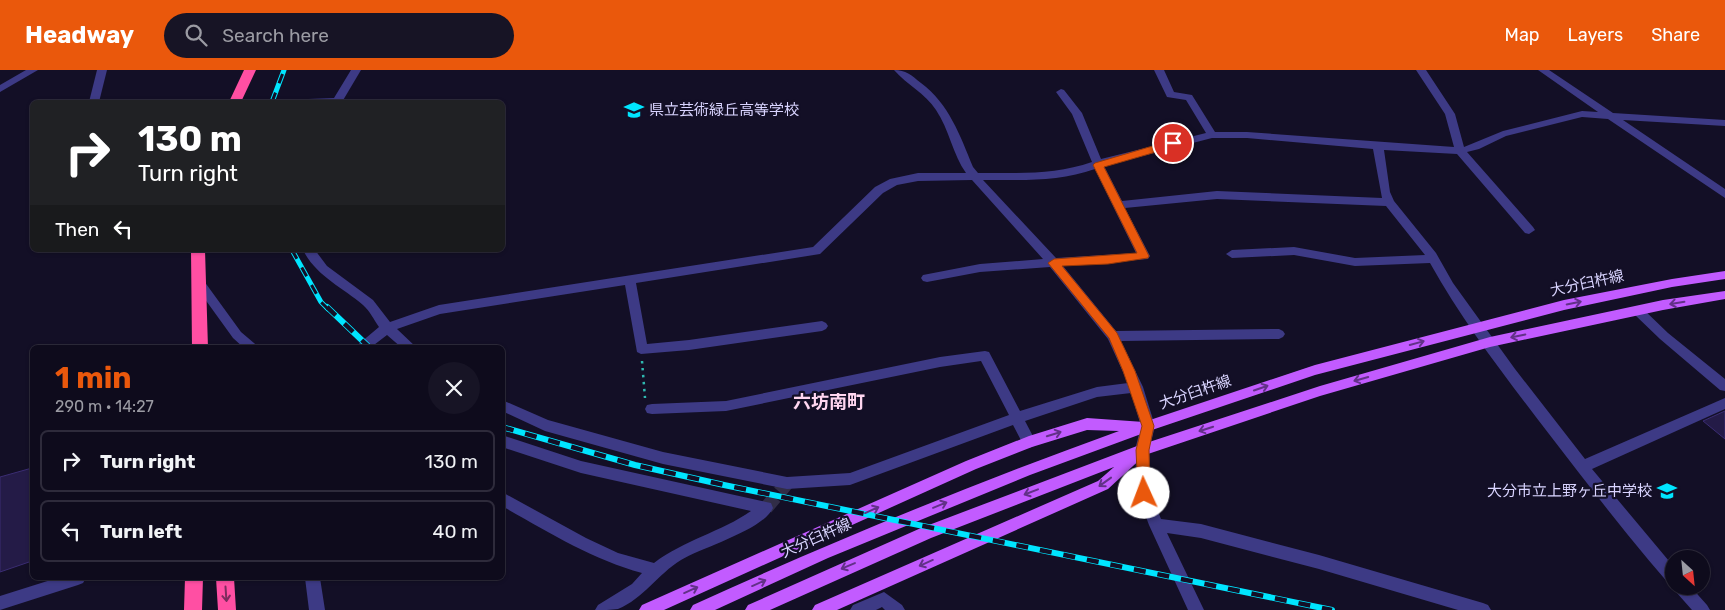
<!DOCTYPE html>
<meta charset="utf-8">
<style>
body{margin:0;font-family:Rubik,"Noto Sans JP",sans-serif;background:#171425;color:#f1f3f6;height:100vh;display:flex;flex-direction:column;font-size:19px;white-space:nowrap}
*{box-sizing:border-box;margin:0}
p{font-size:16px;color:#9b9ba3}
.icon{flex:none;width:28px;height:28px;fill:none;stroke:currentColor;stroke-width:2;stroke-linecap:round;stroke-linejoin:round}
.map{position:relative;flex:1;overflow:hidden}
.drawer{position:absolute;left:30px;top:275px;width:475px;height:235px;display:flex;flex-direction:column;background:#0e0b1c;border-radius:8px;box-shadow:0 1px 4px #0004,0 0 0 1px #2e2b3b}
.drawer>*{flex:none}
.top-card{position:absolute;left:30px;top:30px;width:475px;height:152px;border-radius:8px;box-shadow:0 1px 4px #0004,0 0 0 1px #2e2b3b;background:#202124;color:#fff;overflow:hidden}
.needle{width:32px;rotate:153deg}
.fabs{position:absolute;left:1665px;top:480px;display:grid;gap:10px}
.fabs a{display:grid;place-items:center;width:45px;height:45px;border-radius:50%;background:#0e0b1c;box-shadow:0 1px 4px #0004,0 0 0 1px #2e2b3b;font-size:25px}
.pin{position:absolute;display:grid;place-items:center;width:42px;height:42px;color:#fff;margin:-21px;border:2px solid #fff;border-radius:50%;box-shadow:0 1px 5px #0007}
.me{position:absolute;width:55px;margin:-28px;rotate:358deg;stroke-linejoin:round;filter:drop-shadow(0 0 4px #0008)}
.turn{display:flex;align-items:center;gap:18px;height:105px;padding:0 25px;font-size:22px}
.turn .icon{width:65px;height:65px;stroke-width:2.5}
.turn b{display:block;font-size:35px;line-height:42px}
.then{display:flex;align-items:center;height:48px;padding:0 25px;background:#0003;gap:10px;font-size:19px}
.round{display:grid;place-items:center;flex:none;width:52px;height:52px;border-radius:26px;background:#171425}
.summary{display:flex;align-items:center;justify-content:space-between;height:85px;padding:0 25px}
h1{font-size:30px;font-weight:700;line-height:38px;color:#ea580c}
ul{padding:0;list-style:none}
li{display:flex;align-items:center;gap:15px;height:62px;margin:0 10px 8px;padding:0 15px;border:2px solid #2e2b3b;border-radius:8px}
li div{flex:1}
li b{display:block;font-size:19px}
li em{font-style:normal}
header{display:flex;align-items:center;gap:30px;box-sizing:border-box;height:70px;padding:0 25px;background:#ea580c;color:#fff}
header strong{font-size:24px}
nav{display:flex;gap:28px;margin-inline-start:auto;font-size:18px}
.search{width:350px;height:45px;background:#171425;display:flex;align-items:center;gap:12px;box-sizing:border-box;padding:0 18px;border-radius:28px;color:#9b9ba3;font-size:19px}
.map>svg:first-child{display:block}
.building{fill:#241b47;stroke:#3b2d73}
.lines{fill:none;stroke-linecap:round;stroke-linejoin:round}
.minor-tunnel{stroke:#312d47;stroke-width:14;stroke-dasharray:14 7;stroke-linecap:butt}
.path{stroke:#2fb8b0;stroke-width:2.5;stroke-dasharray:2.5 4.5;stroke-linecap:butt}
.minor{fill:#3d3a85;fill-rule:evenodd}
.major{fill:#c25bff;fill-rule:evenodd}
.highway{fill:#ff4fa3;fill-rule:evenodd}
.rail-far1-casing{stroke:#00e5ff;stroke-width:5}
.rail-casing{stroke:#00e5ff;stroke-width:6}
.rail-far1{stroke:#130f26;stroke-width:3;stroke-dasharray:10;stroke-linecap:butt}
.rail{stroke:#130f26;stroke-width:4.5;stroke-dasharray:12;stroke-linecap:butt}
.oneway{stroke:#623188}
.oneway2{stroke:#7d2c5e}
.route{fill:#ea580c;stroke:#983908}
.labels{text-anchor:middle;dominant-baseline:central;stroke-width:4.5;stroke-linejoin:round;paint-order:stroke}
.poi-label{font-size:15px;fill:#d9d4ff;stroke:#130f26;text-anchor:start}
.street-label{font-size:15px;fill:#d9d4ff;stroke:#130f26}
.quarter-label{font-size:18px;font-weight:bold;fill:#ffd6f0;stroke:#130f26}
</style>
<header>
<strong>Headway</strong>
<div class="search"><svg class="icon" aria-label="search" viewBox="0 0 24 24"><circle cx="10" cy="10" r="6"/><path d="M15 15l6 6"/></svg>Search here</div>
<nav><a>Map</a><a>Layers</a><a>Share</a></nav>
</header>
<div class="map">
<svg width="1725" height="540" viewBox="0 0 1725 540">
<rect width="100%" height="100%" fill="#130f26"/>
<path class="building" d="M1725,341V369L1703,351Z
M32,398V491L0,502V407Z"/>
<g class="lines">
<path class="minor-tunnel" d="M766,438L787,413"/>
<path class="path" d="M642,291L645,328"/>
<path class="minor" d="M26,0H38L0,22V15Z
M97,0H107L99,32H89Z
M351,0H361L342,32H303L308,29L334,28Z
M894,0C906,0 911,5 921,13C949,34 960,65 973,97L978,103C1016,103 1055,105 1092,92L1072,44L1056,22L1061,19L1064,20L1082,43L1101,89L1206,63L1186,30L1167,27L1154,0H1164L1174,22L1192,25L1215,62H1247L1454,77L1445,44L1416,0H1426L1455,44L1464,77L1503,61L1582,41L1598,42L1538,0H1549L1613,43L1725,50V56L1623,50L1725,119V128L1608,49L1582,47L1506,66L1479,79L1467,82L1533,157L1535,160L1529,164L1525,163L1457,84L1384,80L1390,122L1394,131L1436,183L1453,213L1515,299L1585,389L1725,328V339L1592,399L1674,497V516H1690L1707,535L1710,540H1692C1642,485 1595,424 1549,364C1507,309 1464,254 1430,193L1355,196L1294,185L1232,188L1226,184L1232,180L1294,177L1355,188L1425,185L1386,136L1217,129L1125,138L1150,186L1148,189L1063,196L1116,261L1279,259L1283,261L1285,264L1283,267L1279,269L1121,271L1143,317L1155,356L1149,380L1151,423L1161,449L1201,454L1319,485L1483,533L1488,535L1491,540H1458L1319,499L1201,468L1167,463L1204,540H1188L1149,455L1137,423L1135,380L1141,356L1131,323L1097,327L1025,351L1036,372L1034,376L1029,378L1024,376L1013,355L850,415L787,419L663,394L545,361L502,341V330L548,350L663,382L787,407L850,403L1009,345L981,291L940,297L726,341L652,344L647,343L645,339L647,335L652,334L726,331L940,287L985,281L989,282L1020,341L1097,317L1128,313L1108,269L1050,197L980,202L927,212L923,211L921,208L923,205L980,194L1043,189L972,110L918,111L897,115L883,123L820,184L636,213L647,274L689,270L822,251L826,253L828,256L826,259L822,261L689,280L641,284L637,282L625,215L440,244L397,259L417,278H402L387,265L370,278H354L379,257C374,250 370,241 363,235C342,217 316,206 303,180H315L327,196L373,230L390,252L439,235L813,177L875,117L890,109L918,103H966C953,85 949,59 936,40C925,23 907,15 894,0ZM1212,68H1247L1373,79L1382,128L1217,121L1122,131L1104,96ZM1095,99L1136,183L1056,188L983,110C1020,110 1059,112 1095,99Z
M200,210L204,211L241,262L260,278H244L233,268L194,214Z
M1638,236L1642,238L1668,263L1725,309V321L1720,320L1660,269L1634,244L1632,241L1634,238Z
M502,365L581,391L766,432L771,433L773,438C763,460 703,477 681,490C658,504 643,529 618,539C612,540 602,540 595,540L598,535L632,514L642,503C592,489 548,462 502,436V422L586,468L618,483L654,493C684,470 721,462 751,441L581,403L502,377Z
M57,508H86L83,513L78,515L0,540V526Z
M305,508H320L325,540H309Z
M884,522L902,535L905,540H885L882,537L876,540H850L853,535Z"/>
<path class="major" d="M1725,201V209L1672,217L1564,240L1315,305L1152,360L1030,405L828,488L715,540H690L693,535C833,471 975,413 1119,361L1087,360L1032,377L976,399L664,540H639L642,535L966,391L1029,366L1087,348L1144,352L1315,295L1564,230L1672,209Z
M1725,221V229L1663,240L1490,277L1320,326L1145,385L1108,419L837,540H812L815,535L1098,411L1114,397L931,468L770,540H745L748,535L921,458L1137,376L1320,316L1490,267L1663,230Z"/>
<path class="highway" d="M244,0H256L241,32H229Z
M191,180H205L208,278H192Z
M185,508H203L202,540H184Z
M216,508H234L236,540H218Z"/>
<defs>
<path id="rail-far1" d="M272,32L284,0
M292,180L321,232L328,239"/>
<path id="rail" d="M327,237L370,278
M502,357L635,395L724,415L1332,540"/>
</defs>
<use href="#rail-far1" class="rail-far1-casing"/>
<use href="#rail" class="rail-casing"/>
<use href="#rail-far1" class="rail-far1"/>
<use href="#rail" class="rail"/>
</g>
<defs><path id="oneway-shaft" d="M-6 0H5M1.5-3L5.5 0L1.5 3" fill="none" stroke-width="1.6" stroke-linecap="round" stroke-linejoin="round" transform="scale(1.25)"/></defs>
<g class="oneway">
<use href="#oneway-shaft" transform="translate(1574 233) rotate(-11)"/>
<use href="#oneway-shaft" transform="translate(1677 233) rotate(171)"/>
<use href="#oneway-shaft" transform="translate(1518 266) rotate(168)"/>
<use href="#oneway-shaft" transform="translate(1417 273) rotate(-15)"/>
<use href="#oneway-shaft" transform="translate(1361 309) rotate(164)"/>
<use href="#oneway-shaft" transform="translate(1261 318) rotate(-19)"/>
<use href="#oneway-shaft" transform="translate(1206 359) rotate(162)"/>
<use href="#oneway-shaft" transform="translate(1054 364) rotate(-17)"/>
<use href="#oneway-shaft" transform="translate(1105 412) rotate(144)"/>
<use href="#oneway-shaft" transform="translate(1031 422) rotate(159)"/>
<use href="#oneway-shaft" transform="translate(940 435) rotate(-22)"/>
<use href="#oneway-shaft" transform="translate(872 440) rotate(-24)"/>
<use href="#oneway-shaft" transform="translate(926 493) rotate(156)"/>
<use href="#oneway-shaft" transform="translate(848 496) rotate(157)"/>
<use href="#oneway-shaft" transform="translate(759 513) rotate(-24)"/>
<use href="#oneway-shaft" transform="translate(691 520) rotate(-24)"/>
</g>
<use class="oneway2" href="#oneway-shaft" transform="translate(226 524) rotate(86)"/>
<path class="route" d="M1173,70L1177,71V76L1104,97L1149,186L1148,188L1108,194L1062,196L1117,263L1135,301L1154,356L1149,380L1150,423L1149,427L1144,429L1139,427L1138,423L1136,380L1142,356L1123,301L1109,268L1048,193L1054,189L1137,183L1093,95L1095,93Z"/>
<defs>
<symbol id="school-bare" viewBox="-9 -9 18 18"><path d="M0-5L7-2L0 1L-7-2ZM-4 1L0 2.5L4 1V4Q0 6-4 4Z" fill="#00e5ff" stroke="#130f26" stroke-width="2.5" paint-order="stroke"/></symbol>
</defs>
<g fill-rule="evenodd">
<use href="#school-bare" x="620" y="26" width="28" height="28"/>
<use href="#school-bare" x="1653" y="407" width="28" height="28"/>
</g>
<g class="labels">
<g class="poi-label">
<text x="649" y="40">県立芸術緑丘高等学校</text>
<text x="1652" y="421" text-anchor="end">大分市立上野ヶ丘中学校</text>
</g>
<g class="street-label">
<text transform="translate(1587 213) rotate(-12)">大分臼杵線</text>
<text transform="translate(1195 322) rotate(-19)">大分臼杵線</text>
<text transform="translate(816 468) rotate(-24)">大分臼杵線</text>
</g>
<g class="quarter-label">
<text x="829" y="332">六坊南町</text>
</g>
</g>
</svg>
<div class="fabs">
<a><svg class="needle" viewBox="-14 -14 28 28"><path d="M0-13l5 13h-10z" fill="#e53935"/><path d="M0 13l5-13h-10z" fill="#9b9ba3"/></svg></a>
</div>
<div class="pin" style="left:1173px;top:73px;background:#d93025"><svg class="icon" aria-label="arrive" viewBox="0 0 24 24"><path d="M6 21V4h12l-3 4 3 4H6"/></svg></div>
<svg class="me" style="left:1144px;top:423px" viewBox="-20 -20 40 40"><circle r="19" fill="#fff"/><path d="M0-13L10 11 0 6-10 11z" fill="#ea580c"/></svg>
<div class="top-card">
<div class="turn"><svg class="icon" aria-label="right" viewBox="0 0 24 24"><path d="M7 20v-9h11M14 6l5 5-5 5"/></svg><div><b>130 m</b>Turn right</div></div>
<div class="then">Then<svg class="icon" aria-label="left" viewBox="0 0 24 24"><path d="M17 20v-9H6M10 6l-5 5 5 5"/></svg></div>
</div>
<section class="drawer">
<div class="summary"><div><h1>1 min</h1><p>290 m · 14:27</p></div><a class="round"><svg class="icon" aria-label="close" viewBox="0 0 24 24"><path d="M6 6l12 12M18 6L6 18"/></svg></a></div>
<ul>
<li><svg class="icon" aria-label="right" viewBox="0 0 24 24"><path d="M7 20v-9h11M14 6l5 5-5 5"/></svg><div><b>Turn right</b></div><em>130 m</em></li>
<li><svg class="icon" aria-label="left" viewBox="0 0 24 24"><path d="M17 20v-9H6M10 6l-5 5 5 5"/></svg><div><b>Turn left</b></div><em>40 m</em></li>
</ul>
</section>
</div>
